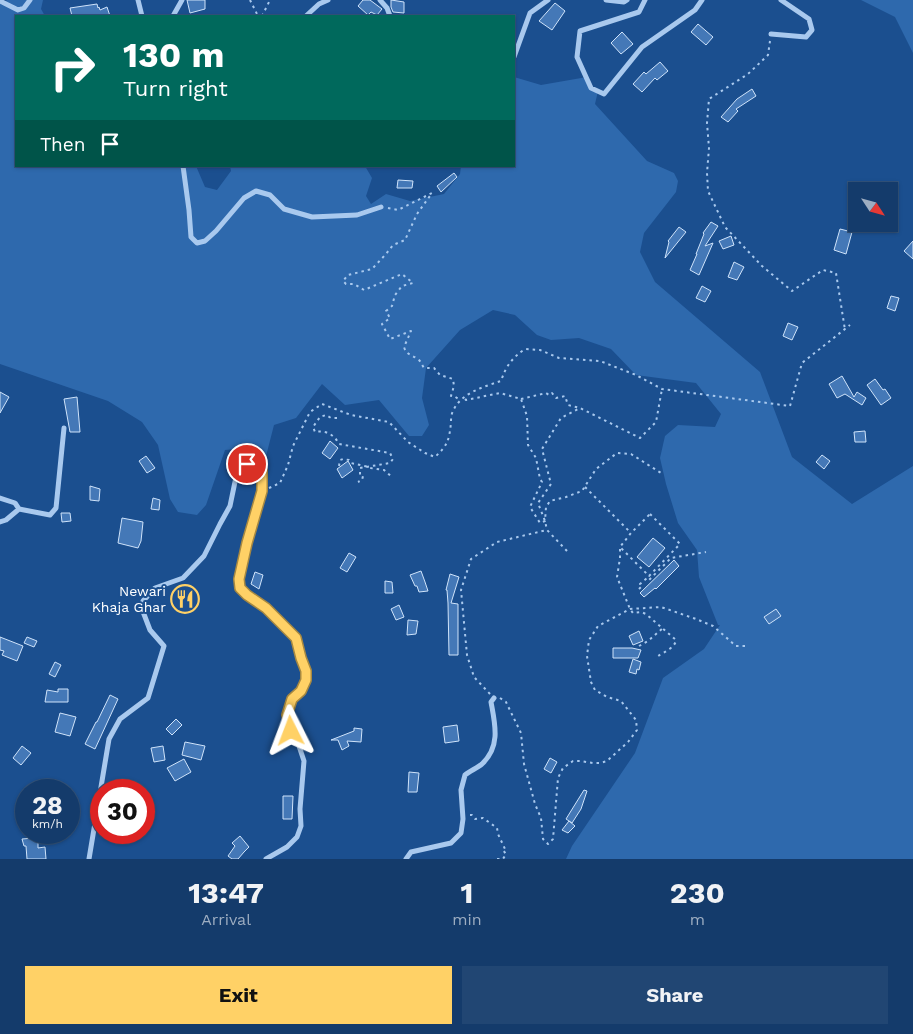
<!DOCTYPE html>
<style>
body{margin:0;font-family:"Work Sans",sans-serif;background:#214673;color:#f1f3f6;height:100vh;display:flex;flex-direction:column;font-size:19px;white-space:nowrap}
*{box-sizing:border-box;margin:0}
p{font-size:16px;color:#9dadc1}
.icon{flex:none;width:28px;height:28px;fill:none;stroke:currentColor;stroke-width:2;stroke-linecap:round;stroke-linejoin:round}
.map{position:relative;height:859px;overflow:hidden}
.details{display:flex;flex-direction:column;background:#143b6b;flex:1}
.details>*{flex:none}
.top-card{position:absolute;left:15px;top:15px;width:500px;height:152px;border-radius:0px;box-shadow:0 1px 4px #0004,0 0 0 1px #33557e;background:#00695c;color:#fff;overflow:hidden}
.needle{width:32px;rotate:126deg}
.buttons{position:absolute;left:848px;top:182px;display:grid;gap:10px}
.buttons a{display:grid;place-items:center;width:50px;height:50px;border-radius:0px;background:#143b6b;box-shadow:0 1px 4px #0004,0 0 0 1px #33557e;font-size:25px}
.speed{position:absolute;left:15px;top:779px;display:flex;gap:10px;font-size:25px;font-weight:700;text-align:center}
.speed>*{display:grid;place-content:center;width:65px;height:65px;border-radius:50%;background:#143b6b;box-shadow:0 1px 4px #0004,0 0 0 1px #33557e;line-height:1}
.speed small{font-size:12px;font-weight:400}
.speed .limit{border:8px solid #d22;background:#fff;color:#111}
.pin{position:absolute;display:grid;place-items:center;width:42px;height:42px;color:#fff;margin:-21px;border:2px solid #fff;border-radius:50%;box-shadow:0 1px 5px #0007}
.me{position:absolute;width:55px;margin:-28px;rotate:357deg;stroke-linejoin:round;filter:drop-shadow(0 0 4px #0008)}
.turn{display:flex;align-items:center;gap:18px;height:105px;padding:0 25px;font-size:22px}
.turn .icon{width:65px;height:65px;stroke-width:2.5}
.turn b{display:block;font-size:35px;line-height:42px}
.then{display:flex;align-items:center;height:48px;padding:0 25px;background:#0003;gap:10px;font-size:19px}
.eta{display:flex;justify-content:space-evenly;align-items:center;height:85px;text-align:center}
.eta b{font-size:30px;font-weight:700;line-height:35px}
.cta{display:flex;gap:10px;margin-top:auto;padding:10px 25px}
.cta a{flex:1;height:58px;border-radius:0px;background:#ffd166;color:#111;font-size:20px;font-weight:700;line-height:58px;text-align:center}
.cta a+a{background:#214673;color:#f1f3f6}
.map>svg:first-child{display:block}
.green{fill:#2e69ad}
.building{fill:#4478b7;stroke:#cfe3fa}
.lines{fill:none;stroke-linecap:round;stroke-linejoin:round}
.path{stroke:#a9c9ee;stroke-width:2;stroke-dasharray:2.5 4;stroke-linecap:butt}
.minor{stroke:#a9c9ee;stroke-width:5}
.route-casing{stroke:#a68842;stroke-width:12}
.route{stroke:#ffd166;stroke-width:9}
.labels{text-anchor:middle;dominant-baseline:central;stroke-width:4;stroke-linejoin:round;paint-order:stroke}
.poi-label{font-size:14px;fill:#fff;stroke:#1b4f8f;text-anchor:end}
</style>
<div class="map">
<svg width="913" height="859" viewBox="0 0 913 859">
<rect width="100%" height="100%" fill="#1b4f8f"/>
<path class="green" d="M7,0H43L41,9L45,16H16V166H196L205,187L217,190L231,171L230,166H365L372,178L366,196L371,204L386,194L410,201L444,194L460,174L461,166H514V77L541,85L587,77L591,88L598,91L595,104L647,161L674,173L678,181L676,192L644,233L640,252L655,282L760,372L792,457L852,504L913,466V859H566L572,846L635,753L663,678L704,649L720,625H718L699,577L697,550L678,523L666,484L660,458L665,436L678,425L715,427L721,414L696,383L636,375L611,349L579,338L551,340L537,335L515,315L493,310L460,330L426,368L422,398L429,425L422,436H409L379,400L345,405L322,384L296,418L274,425L264,464L253,466L248,448L225,450L206,505L197,515L178,512L170,499L158,445L142,422L108,401L0,364V3L2,5Z
M861,0H913V53L895,17Z"/>
<path class="building" d="M187,0H205V9L190,13Z
M363,0H370L382,9L377,15L371,12L368,15L358,6Z
M391,0L404,2V13L393,12L391,7Z
M555,3L565,11L552,30L539,21Z
M97,4L98,8L99,7L100,10L107,7L110,16H72L70,8Z
M698,24L713,37L706,45L691,32Z
M622,32L633,44L621,54L611,43Z
M660,62L668,71L657,80L655,78L642,92L633,84L644,72L646,74Z
M752,89L756,96L736,109L738,111L728,122L721,117L737,99Z
M454,173L457,177L441,192L437,186Z
M398,180L413,181L412,188H397Z
M711,222L718,226L705,246L713,243L699,275L690,270L697,254H696L704,234L703,233Z
M679,227L686,232L665,258L669,242L668,241Z
M840,229L852,232L846,254L834,250Z
M731,236L734,245L723,249L719,241Z
M913,241V259L904,251Z
M734,262L744,267L737,280L728,277Z
M702,286L711,291L705,302L696,298Z
M891,296L899,298L895,311L887,308Z
M788,323L798,327L792,340L783,336Z
M842,376L854,397L857,392L866,398L862,405L845,394L837,398L829,384Z
M875,379L883,390L885,389L891,398L881,405L867,385Z
M0,392L9,397L0,413Z
M77,397L80,432H70L64,399Z
M865,431L866,442H855L854,432Z
M330,441L338,448L330,459L322,453Z
M822,455L830,461L824,469L816,462Z
M146,456L155,468L147,473L139,461Z
M348,461L353,470L342,478L337,469Z
M90,486L100,489L99,501L90,500Z
M153,498L160,500L159,510L151,509Z
M61,513H70L71,521L62,522Z
M122,518L143,522L141,541L138,548L118,543Z
M653,538L665,548L649,567L637,557Z
M349,553L356,557L347,572L340,568Z
M674,560L679,566L656,589L655,588L644,597L640,593Z
M421,571L425,582L428,591L419,592L417,586H415L410,575Z
M255,572L263,575L259,589L251,584Z
M450,574L459,577L451,603L458,604V655H449L448,603L447,590H446Z
M385,581L392,582L393,593H385Z
M179,594L187,595L186,607L176,605Z
M399,605L404,617L396,620L391,609Z
M776,609L781,616L769,624L764,617Z
M408,620L418,621L416,634L407,635Z
M639,631L643,641L633,645L629,636Z
M0,637L23,646L17,661L2,655L4,651L0,650Z
M27,637L37,641L34,647L24,643Z
M613,648H632L641,650L638,658H613Z
M633,659L641,662L639,670L637,669L636,674L629,672Z
M55,662L61,665L55,677L49,674Z
M58,689H68V702H45L47,690L58,692Z
M110,695L118,699L95,749L85,744L96,722H97Z
M60,713L76,717L70,736L55,732Z
M176,719L182,725L172,735L166,729Z
M457,725L459,741L445,743L443,727Z
M354,728L362,729L361,742L347,741L349,746L342,750L338,740H331L354,731Z
M185,742L205,746L201,760L182,755Z
M22,746L31,753L21,765L13,758Z
M163,746L165,760L154,762L151,748Z
M550,758L557,762L551,773L544,769Z
M184,759L191,772L175,781L167,768Z
M409,772L419,773L417,792H408Z
M584,790L587,791L581,809L572,823L566,819Z
M283,796H293L292,819H283Z
M569,821L575,826L568,833L562,830Z
M240,836L249,847L244,852L238,859H232L228,856L235,846L232,843Z
M45,837L46,841L38,843V848L45,847L46,859H27L26,846H24L22,839Z"/>
<g class="lines">
<path class="path" d="M250,0L258,16
M262,16L270,0
M770,41L768,55L748,74L709,99L707,123L709,148L707,173L708,191L725,227L762,266L792,291L823,270L836,273L845,330
M388,208L398,210L432,193L417,214L405,240L393,245L386,254L372,269L348,275L343,281L346,284H354L364,290L402,274L413,283L402,286L395,295L392,306L386,311L390,318L382,324L390,339L411,331L404,347C406,355 413,355 419,360C421,362 422,365 424,368H434L440,375L453,379L454,386L451,396H454L460,400
M465,399L466,400L500,393L521,399L527,416L528,445L536,458L540,479L542,482L530,507L540,523L545,521L546,507L550,501L566,497L582,491L596,469L617,453L631,454L661,473
M521,399L546,393L549,395L552,393L556,398L565,396L568,405L580,408
M337,418H331L326,415L320,417L313,427L315,432C325,430 334,434 339,444L390,453L393,459L390,463L360,468V475L363,476L362,480L358,482
M339,466L340,460L343,459L349,460L351,463L369,467L370,468L384,470L393,478
M585,487L631,533
M269,488L280,483L288,465L293,446L310,412L322,404L351,415L389,422L408,442L425,453L435,457C448,445 449,440 451,423C451,419 451,415 453,411C461,393 483,387 501,381C506,366 512,358 525,349L540,350L559,358L600,361L636,375L662,389L790,406L802,363L850,325
M650,514L680,544L649,576L620,547L631,533Z
M620,549V558L617,577L630,609L633,613L641,612L646,614L676,640C675,648 664,652 658,656
M567,551L547,530L545,521L538,503L551,484L542,449L561,418L580,408L640,438L656,422L662,389
M639,589L642,586L640,584L647,578L649,580L671,558L706,552
M639,646L648,641L663,628
M490,694L474,677L467,655L461,590L471,559L497,542L547,530
M500,698L506,702L521,733L524,764L535,804L541,818L543,839L548,844L553,839L558,778L563,768L573,761H580L593,763H600L607,761L628,742L637,730L636,720L621,701L607,697L595,690L591,682L587,656L589,640L598,626L630,609L661,607L696,619L713,626L736,646H746
M470,815H472L475,819L483,818L497,828L498,834L505,849L503,850L506,854L503,859H497"/>
<path class="minor" d="M138,0L142,16
M380,0L387,8L390,16
M606,0L624,2L627,0
M645,0L639,12L580,31L577,57L591,88L604,94L642,47L695,10L702,0
M0,1L18,10L24,8L30,0
M173,16L182,0
M306,16L319,4L328,0
M771,34L806,37L812,30L809,19L781,0
M514,57L530,13L548,0
M183,166L189,210L191,237L197,243L205,241L216,231L244,198L256,191L270,195L284,209L312,217L357,215L381,207
M0,498L15,503L19,509L6,520L0,522
M19,509L50,515L56,508L64,428
M89,859L109,739L120,719L148,698L164,646L150,630L142,609L143,601L155,588L183,578L204,556L220,524L230,506L236,477L247,464H257L262,471L263,491L247,543L239,579L240,588L247,595L266,609L296,638L301,658L306,671V680L301,691L292,699L287,715L291,731L298,743L304,761L300,809L301,826L297,837L287,847L266,859
M406,859L411,852L451,843L461,833L463,819L461,790L465,775C470,771 477,768 482,764C501,746 495,724 491,702L494,698"/>
</g>
<g class="lines">
<defs>
<path id="route" d="M247,464H257L262,471V491L247,543L239,579L240,588L247,595L266,608L296,638L301,658L306,671V680L301,691L292,699L287,715L291,731"/>
</defs>
<use href="#route" class="route-casing"/>
<use href="#route" class="route"/>
</g>
<defs>
<symbol id="restaurant-ring" viewBox="-11 -11 22 22"><circle r="9.5" fill="#1b4f8f" stroke="#ffd166" stroke-width="1.5"/><path d="M-5-6h1v4h1v-4h1v4h1v-4h1v5L-1.5 .5V6h-2V.5L-5-1ZM5-6V6H3V1.5H1.5Q1.5-4 5-6Z" fill="#ffd166"/></symbol>
</defs>
<g fill-rule="evenodd">
<use href="#restaurant-ring" x="169" y="583" width="32" height="32"/>
</g>
<g class="labels">
<g class="poi-label">
<text x="166" y="591">Newari<tspan x="166" dy="16">Khaja Ghar</tspan></text>
</g>
</g>
</svg>
<div class="buttons">
<a><svg class="needle" viewBox="-14 -14 28 28"><path d="M0-13l5 13h-10z" fill="#e53935"/><path d="M0 13l5-13h-10z" fill="#9dadc1"/></svg></a>
</div>
<div class="speed"><div>28<small>km/h</small></div><div class="limit">30</div></div>
<div class="pin" style="left:247px;top:464px;background:#d93025"><svg class="icon" aria-label="arrive" viewBox="0 0 24 24"><path d="M6 21V4h12l-3 4 3 4H6"/></svg></div>
<svg class="me" style="left:291px;top:731px" viewBox="-20 -20 40 40"><path d="M0-17L14 15 0 8-14 15z" fill="#ffd166" stroke="#fff" stroke-width="4"/></svg>
<div class="top-card">
<div class="turn"><svg class="icon" aria-label="right" viewBox="0 0 24 24"><path d="M7 20v-9h11M14 6l5 5-5 5"/></svg><div><b>130 m</b>Turn right</div></div>
<div class="then">Then<svg class="icon" aria-label="arrive" viewBox="0 0 24 24"><path d="M6 21V4h12l-3 4 3 4H6"/></svg></div>
</div>
</div>
<section class="details">
<div class="eta">
<div><b>13:47</b><p>Arrival</p></div>
<div><b>1</b><p>min</p></div>
<div><b>230</b><p>m</p></div>
</div>
<div class="cta"><a>Exit</a><a>Share</a></div>
</section>
